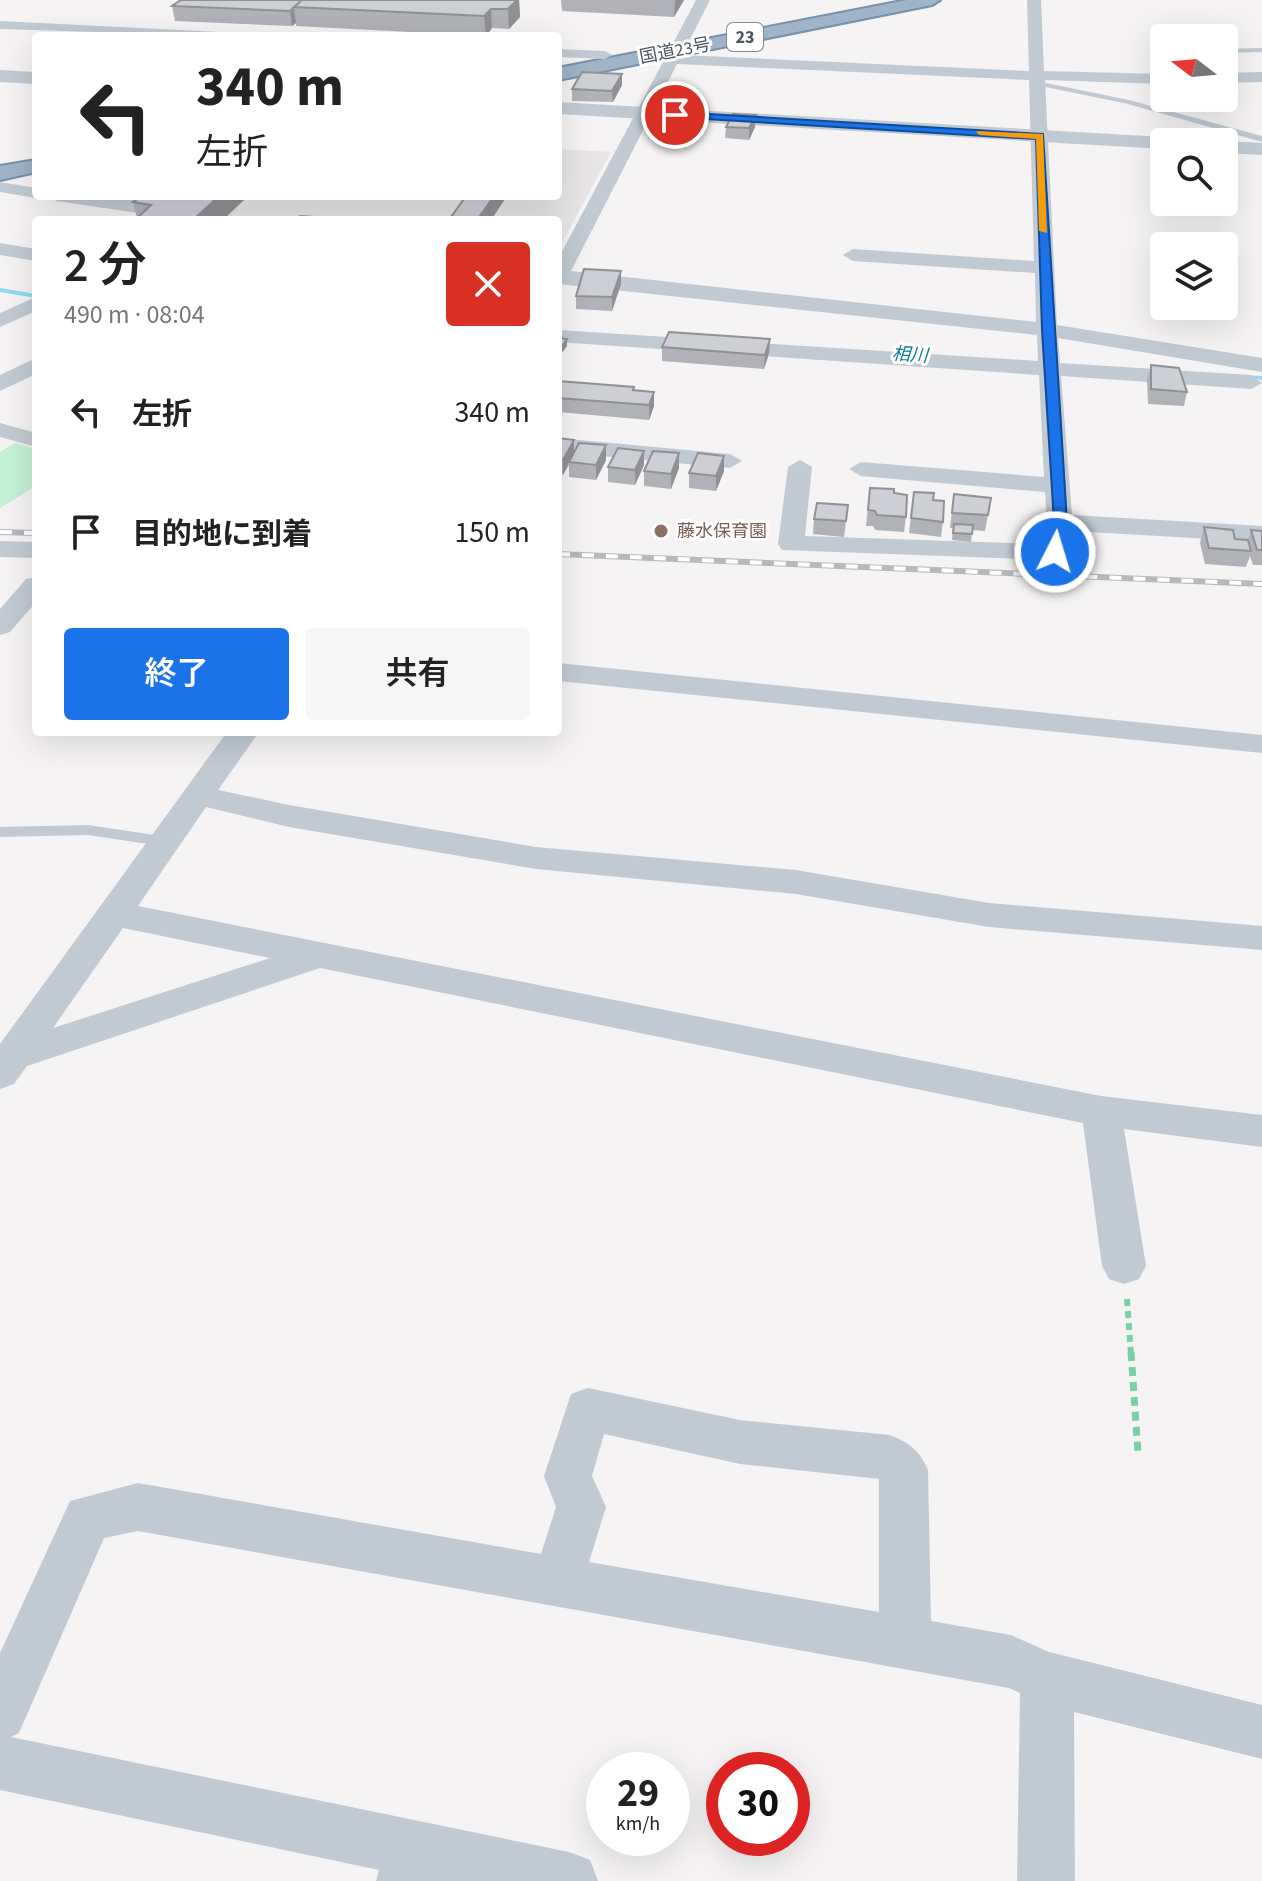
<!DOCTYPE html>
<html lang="ja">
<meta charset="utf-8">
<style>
body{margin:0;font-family:"Source Sans 3","Noto Sans JP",sans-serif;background:#f6f6f6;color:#222;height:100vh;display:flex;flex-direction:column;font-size:30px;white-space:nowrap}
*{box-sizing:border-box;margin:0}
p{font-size:26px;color:#767676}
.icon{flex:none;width:44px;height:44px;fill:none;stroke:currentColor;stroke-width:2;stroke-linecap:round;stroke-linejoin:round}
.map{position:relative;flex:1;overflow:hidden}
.details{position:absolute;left:32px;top:216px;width:530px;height:520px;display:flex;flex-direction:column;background:#fff;border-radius:8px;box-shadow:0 8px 32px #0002}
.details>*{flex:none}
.top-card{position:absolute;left:32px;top:32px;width:530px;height:168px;border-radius:8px;box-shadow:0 8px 32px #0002;background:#fff;color:#222;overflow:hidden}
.needle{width:52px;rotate:286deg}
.tools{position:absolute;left:1150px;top:24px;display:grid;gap:16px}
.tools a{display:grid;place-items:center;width:88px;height:88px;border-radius:8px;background:#fff;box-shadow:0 8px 32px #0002;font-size:40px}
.speed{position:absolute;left:586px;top:1752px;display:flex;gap:16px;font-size:40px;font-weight:700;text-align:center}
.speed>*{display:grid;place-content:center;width:104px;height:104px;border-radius:50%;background:#fff;box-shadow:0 8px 32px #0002;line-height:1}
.speed small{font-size:20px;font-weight:400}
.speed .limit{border:12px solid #d22;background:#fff;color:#111}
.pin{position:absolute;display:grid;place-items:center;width:68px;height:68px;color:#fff;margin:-34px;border:4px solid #fff;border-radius:50%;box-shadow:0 2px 8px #0007}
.me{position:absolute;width:88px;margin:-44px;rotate:5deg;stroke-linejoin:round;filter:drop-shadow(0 0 6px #0008)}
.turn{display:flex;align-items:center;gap:28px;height:168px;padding:0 32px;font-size:36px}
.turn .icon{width:104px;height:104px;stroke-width:2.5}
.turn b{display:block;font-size:56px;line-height:68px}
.round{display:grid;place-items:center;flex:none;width:84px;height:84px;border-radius:8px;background:#f6f6f6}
.head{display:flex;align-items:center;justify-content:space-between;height:136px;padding:0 32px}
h1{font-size:48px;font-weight:600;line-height:60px}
.primary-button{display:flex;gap:16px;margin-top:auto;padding:16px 32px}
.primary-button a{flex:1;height:92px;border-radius:8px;background:#1a73e8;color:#fff;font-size:32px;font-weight:600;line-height:92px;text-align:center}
.primary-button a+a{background:#f6f6f6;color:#222}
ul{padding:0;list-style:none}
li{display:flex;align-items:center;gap:24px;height:120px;padding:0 32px}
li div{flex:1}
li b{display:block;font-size:30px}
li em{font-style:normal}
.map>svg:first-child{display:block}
.education{fill:#e6e4e5}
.green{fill:#c3f1d5}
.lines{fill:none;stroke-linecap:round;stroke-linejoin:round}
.stream{fill:#90daee;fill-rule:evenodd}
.trunk-casing{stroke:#7690ad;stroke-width:4}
.path-far1{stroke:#7ad0a6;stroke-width:6;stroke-dasharray:7 5;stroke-linecap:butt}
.path{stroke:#7ad0a6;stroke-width:7;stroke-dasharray:9 6;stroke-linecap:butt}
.service{fill:#c1cad2;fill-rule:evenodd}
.minor{fill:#c1cad2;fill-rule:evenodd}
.tertiary{fill:#c1cad2;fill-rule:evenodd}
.trunk{fill:#9fb4c9;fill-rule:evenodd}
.rail-casing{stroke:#b5b8bd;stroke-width:6}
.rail{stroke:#fff;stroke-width:4;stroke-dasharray:12;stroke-linecap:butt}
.wall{fill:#b0b2b7}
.shaded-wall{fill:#909195}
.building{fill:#cdcfd5;stroke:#909195;stroke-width:2}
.route{fill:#1a73e8;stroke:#114b97;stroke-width:2}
.slow{fill:#f59e0b}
.education-dot{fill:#8d6e63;stroke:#fff;stroke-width:3}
.labels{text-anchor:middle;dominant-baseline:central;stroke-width:6;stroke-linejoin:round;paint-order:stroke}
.shield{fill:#fff;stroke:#808990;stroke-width:2}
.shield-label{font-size:18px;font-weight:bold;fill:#4a5661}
.far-street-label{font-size:18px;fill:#4a5661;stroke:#fff}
.far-water-label{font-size:18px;font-style:italic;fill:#0c7c9b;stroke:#fff}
.far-education-label{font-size:18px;fill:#785e54;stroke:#fff;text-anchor:start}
</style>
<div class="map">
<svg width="1262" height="1881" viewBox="0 0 1262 1881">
<rect width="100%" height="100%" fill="#f5f3f3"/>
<path class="education" d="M558,149L611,152L558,250V220H134L156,201L149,196H558Z"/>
<path class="green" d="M15,443L36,449V486L0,508V452Z"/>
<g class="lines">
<path class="stream" d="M0,288L36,294V298L0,292Z
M1243,375L1262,376V380L1241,378L1240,377Z"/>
<defs>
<path id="trunk" d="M907,0H940L932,5L558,80V68Z
M36,160V172L0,180V166Z"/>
</defs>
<use href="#trunk" class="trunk-casing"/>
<path class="path-far1" d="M1127,1299L1131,1354"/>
<path class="path" d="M1131,1352L1138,1453"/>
<path class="service" d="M1212,28L1219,38H1211L1208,30Z
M1262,48V52L1224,53V49Z
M1036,81L1129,100L1262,136V142L1128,104L1036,85Z
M88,825L168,837L176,842L168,847L88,835L0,837V827Z"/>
<path class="minor" d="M696,0H710L682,55L1029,71L1027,0H1041L1044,71L1164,74V84L1045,80L1057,325L1262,358V372L1058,338L1060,363L1251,375L1262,383L1251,389L1061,376L1072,515L1262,526V542L1072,531L1064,558L1055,560L782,550L778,544L788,467L800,460L812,467L805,536L1043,544L1047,522L1045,492L861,476L849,469L861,462L1044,477L1039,375L558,342V330L1038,361L1037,335L558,284V259ZM677,64L1029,80L1034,261L853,249L843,255L853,261L1035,273L1036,322L571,271Z
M0,21L220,32L227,36L0,29Z
M558,49L605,51L612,55L605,59L558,57Z
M1262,72V82L1224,83V73Z
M0,182L36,188V196H43L36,198L0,192Z
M48,196C70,196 132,192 147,207L138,213L57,201Z
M0,243L36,249V261L0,255Z
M36,297V311L0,327V313Z
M36,358V374L0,391V375Z
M0,423L36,433V447L0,437Z
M558,438L730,454L742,461L730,468L558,452Z
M0,541L36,542V558L0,557Z
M36,577V602L10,632L0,635V609L26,579Z
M558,663L1262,735V753L558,681Z
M227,732H259L218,790L289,805L536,847L796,870L989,903L1262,926V950L989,927L796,894L536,869L289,827L206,807L138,906L1101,1096L1262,1115V1147L1124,1129L1146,1266L1139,1279L1124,1284L1109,1279L1102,1266L1083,1123L320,968L27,1066L14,1084L0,1089V1044ZM123,928L270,958L53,1028Z
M588,1388L740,1420L890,1435C910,1443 920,1451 928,1470L931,1621L1011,1635L1049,1652L1262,1705V1759L1074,1712L1075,1881H1017L1020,1693L1009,1688L138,1531L104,1538L19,1733L11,1737L569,1852L590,1860L598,1881H376L379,1870L0,1790V1653L70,1501L138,1483L541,1554L556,1507L544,1476L571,1394ZM604,1434L740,1464L879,1479V1612L589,1562L606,1507L592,1476Z"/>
<path class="tertiary" d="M0,70L36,72V84L0,82Z
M558,102L1164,137L1174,142H1164V149L558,114Z
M1224,141L1262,143V155L1224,153V142H1219Z"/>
<use href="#trunk" class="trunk"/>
<defs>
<path id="rail" d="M0,532L36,533
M558,554L1262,584"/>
</defs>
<use href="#rail" class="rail-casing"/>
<use href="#rail" class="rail"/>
</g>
<path class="wall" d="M519,0L520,17L509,29L492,28L486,36L296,26V23L292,26L175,21L172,6Z
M561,0H684L674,17L562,11Z
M622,85L613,102L572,101V89Z
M726,127H755L749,140L725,138Z
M142,196H248L223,220H135L137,218L133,202Z
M621,284L612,311L576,309V296Z
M662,347L769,353L764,369L662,361Z
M1151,365L1187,392L1184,406L1148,404L1147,379Z
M558,381L634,387V390L654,406L649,420L558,412Z
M558,438L574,440V453L606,460L596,480L569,477V465L563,475L558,474Z
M679,453V468L671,489L644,486V471Z
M724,456V471L716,491L689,488V473Z
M644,465L635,485L608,482V467Z
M870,488L894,493L906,517L904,532L875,530L873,526H866Z
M914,492L934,500L943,522L941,537L909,533Z
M954,494L991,498L985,531L972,530L971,542L952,540L953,528H950Z
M848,505L844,537L813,534L814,519Z
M1204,527L1235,539L1248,540L1251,530L1262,531V565H1253L1250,556L1246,567L1205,564L1200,543Z"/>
<path class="shaded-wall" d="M517,0H519L520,17L509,29L508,9Z
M675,0H684L674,17Z
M294,8L296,23L292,26L290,11Z
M491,9L492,28L486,36L484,16Z
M622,74V85L613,102L612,91Z
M756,115L755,127L749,140V128Z
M219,196H248L223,220H193Z
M494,196H507L491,220H477Z
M621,271V284L612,311V297Z
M567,339V346L558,358V351Z
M770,339L769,353L764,369L765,355Z
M654,392V406L649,420V405Z
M574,440V455L569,462L563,475V460Z
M606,445V460L596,480V465Z
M644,451V465L635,485V470Z
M679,453V468L671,489V474Z
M724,456V471L716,491V476Z"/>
<path class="building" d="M181,0H302L290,11L172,6Z
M302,0H517L508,9H491L484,16L294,7Z
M582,72L622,74L612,91L572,89Z
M733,114L756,115L749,128L726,127Z
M142,196H219L193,220H135L151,205L133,202Z
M466,196H494L477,220H449Z
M300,216L359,220H296Z
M584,269L621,271L612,297L576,296Z
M669,332L770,339L765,355L662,347Z
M558,338L567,339L558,351Z
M1151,365L1179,368L1187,392L1151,389Z
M558,381L634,387L633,390L654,392L649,405L558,398Z
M558,438L574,440L563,460L558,459Z
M579,443L606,445L596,465L569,462Z
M618,448L644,451L635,470L608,467Z
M653,451L679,453L671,474L644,471Z
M698,453L724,456L716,476L689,473Z
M870,488L894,489V493L907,495L906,517L877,515L875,511L868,510Z
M914,492L934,493L933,500L944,501L943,522L911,518Z
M954,494L991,498L988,515L952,513Z
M817,503L848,505L846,521L814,519Z
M954,524L973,525L972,534L953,533Z
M1204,527L1233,530L1235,539L1248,540L1251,551L1209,548Z
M1251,530L1262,531V550H1257Z"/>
<path class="route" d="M675,112L1043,134L1067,522L1060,555L1049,552L1054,522L1042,330L1036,139L672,117Z"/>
<path class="slow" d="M976,131L1043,134L1047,233L1039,231L1036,139L979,135Z"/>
<circle class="education-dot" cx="661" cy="531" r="8"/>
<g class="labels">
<rect class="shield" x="727" y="23" width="36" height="28" rx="6"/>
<g class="shield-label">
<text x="745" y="37">23</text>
</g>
<g class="far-street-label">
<text transform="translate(675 51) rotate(-11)">国道23号</text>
</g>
<g class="far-water-label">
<text transform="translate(910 355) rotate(4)">相川</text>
</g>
<g class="far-education-label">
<text x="677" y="531">藤水保育園</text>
</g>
</g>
</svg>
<div class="tools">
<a><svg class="needle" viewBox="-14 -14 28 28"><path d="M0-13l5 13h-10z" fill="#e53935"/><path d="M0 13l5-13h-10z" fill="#767676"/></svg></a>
<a><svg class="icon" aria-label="search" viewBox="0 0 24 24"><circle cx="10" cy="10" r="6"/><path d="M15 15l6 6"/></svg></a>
<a><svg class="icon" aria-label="layers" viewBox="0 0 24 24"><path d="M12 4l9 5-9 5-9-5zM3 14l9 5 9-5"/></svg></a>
</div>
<div class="speed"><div>29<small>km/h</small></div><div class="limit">30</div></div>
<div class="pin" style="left:675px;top:115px;background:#d93025"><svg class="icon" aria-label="arrive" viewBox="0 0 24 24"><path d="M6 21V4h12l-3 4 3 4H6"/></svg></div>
<svg class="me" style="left:1055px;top:552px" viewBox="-20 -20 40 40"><circle r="17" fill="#1a73e8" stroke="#fff" stroke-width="3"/><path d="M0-11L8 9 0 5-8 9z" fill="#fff"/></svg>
<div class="top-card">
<div class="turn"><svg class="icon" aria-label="left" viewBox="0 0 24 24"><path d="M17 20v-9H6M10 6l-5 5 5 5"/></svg><div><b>340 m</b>左折</div></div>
</div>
<section class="details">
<div class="head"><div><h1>2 分</h1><p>490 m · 08:04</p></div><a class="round" style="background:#d93025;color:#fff"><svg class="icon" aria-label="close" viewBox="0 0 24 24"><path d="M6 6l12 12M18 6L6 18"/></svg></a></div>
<ul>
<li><svg class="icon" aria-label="left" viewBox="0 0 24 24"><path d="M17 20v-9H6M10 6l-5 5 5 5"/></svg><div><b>左折</b></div><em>340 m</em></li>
<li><svg class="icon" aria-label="arrive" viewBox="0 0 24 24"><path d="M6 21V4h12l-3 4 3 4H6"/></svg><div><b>目的地に到着</b></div><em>150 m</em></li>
</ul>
<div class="primary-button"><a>終了</a><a>共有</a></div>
</section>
</div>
